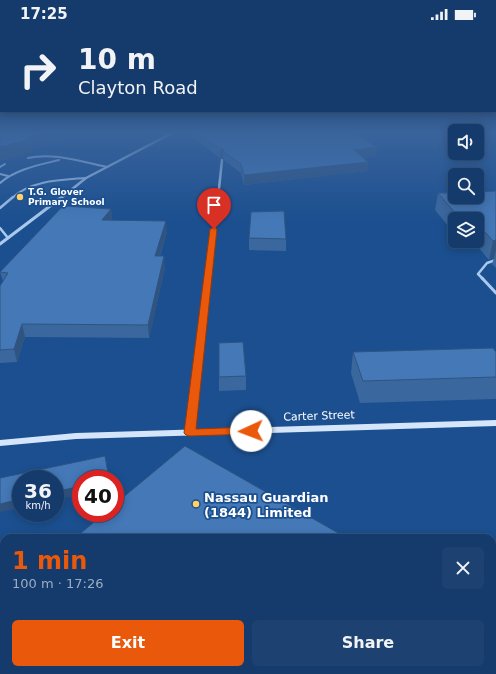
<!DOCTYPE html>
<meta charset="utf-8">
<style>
body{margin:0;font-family:"DejaVu Sans",sans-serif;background:#1d4271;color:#f1f3f6;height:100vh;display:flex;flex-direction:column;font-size:15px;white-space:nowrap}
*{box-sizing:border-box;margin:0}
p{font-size:13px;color:#9dadc1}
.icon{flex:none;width:22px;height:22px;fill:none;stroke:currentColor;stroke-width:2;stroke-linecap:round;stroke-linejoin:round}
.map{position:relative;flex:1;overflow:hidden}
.drawer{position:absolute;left:0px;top:506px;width:496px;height:140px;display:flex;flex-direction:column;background:#143b6b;border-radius:12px 12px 0 0;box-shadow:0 2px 10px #0003,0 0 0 1px #33557e}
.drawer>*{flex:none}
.guide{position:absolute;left:0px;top:0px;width:496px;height:84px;box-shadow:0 2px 10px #0003,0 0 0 1px #33557e;background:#143b6b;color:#f1f3f6;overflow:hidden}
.tools{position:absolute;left:448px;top:96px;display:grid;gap:8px}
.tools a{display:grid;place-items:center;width:36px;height:36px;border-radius:6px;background:#143b6b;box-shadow:0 2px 10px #0003,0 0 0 1px #33557e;font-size:20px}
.speed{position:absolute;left:12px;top:442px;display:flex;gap:8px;font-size:20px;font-weight:700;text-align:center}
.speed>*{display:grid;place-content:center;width:52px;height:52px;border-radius:50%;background:#143b6b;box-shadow:0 2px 10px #0003,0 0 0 1px #33557e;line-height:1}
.speed small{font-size:10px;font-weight:400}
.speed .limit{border:6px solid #d22;background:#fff;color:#111}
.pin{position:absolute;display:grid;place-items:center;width:34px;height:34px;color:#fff;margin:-41px -17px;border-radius:50% 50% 50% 0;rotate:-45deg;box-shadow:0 0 4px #0007}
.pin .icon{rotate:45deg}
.me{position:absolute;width:44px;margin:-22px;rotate:268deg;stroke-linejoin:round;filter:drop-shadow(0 0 3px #0008)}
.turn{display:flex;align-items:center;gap:14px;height:84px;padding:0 12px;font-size:18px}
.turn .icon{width:52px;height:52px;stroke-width:2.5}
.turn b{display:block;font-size:28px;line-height:34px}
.round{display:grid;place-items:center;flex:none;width:42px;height:42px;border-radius:6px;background:#1d4271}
.headline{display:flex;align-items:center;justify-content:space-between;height:68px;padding:0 12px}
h1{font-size:24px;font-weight:600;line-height:30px;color:#ea580c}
.cta{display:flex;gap:8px;margin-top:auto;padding:8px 12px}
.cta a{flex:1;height:46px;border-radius:6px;background:#ea580c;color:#fff;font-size:16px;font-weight:600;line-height:46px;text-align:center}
.cta a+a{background:#1d4271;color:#f1f3f6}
.status{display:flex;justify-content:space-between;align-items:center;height:28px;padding:0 20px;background:#143b6b;direction:ltr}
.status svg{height:11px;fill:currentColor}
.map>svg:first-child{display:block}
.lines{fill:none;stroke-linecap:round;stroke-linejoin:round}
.lane-far2{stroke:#a9c9ee;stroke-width:2}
.lane-far1{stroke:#a9c9ee;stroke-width:2.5}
.lane{stroke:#a9c9ee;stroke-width:3}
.street-far3{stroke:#a9c9ee;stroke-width:2.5}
.street-far2{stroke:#a9c9ee;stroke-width:3}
.street-far1{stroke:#a9c9ee;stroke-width:4}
.street{stroke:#a9c9ee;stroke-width:5}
.secondary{fill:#d6e6fa;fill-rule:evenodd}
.wall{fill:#3a679d}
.shaded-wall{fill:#305480}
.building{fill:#4478b7;stroke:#305480}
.route{fill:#ea580c;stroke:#983908}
.poi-dot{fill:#ffd166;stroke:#1b4f8f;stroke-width:1.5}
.labels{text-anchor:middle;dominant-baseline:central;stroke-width:3.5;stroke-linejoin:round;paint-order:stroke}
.far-poi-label{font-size:9px;font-weight:bold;fill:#fff;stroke:#1b4f8f;text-anchor:start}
.street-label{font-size:11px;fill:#fff;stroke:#1b4f8f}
.near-poi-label{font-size:13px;font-weight:bold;fill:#fff;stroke:#1b4f8f;text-anchor:start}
</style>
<div class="status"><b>17:25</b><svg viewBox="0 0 49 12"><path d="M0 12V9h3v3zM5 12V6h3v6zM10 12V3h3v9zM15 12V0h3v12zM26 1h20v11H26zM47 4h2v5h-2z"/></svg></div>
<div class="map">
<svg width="496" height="646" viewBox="0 0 496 646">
<rect width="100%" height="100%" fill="#1b4f8f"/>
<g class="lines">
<path class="lane-far2" d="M28,130C53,124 82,134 107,139
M0,139L5,136
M0,146L8,148
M0,155C16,141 39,137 59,132
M12,170C31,152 61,152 86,150"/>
<path class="lane-far1" d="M0,180L13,169
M0,200L8,210
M483,251L478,246L487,235L496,232"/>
<path class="lane" d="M482,250L496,265"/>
<path class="street-far3" d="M61,170L86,150L174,104
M218,170L222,132"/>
<path class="street-far2" d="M0,216L62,169
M208,251L218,169"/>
<path class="street-far1" d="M196,354L208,250"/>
<path class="street" d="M190,405L196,353"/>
<path class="secondary" d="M496,392V398L76,411L0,418V412L76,405Z"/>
</g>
<path class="wall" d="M193,104H352L376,128L363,130L368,134L367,143L244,157L241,145L225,133L223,130H220L194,110Z
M496,163V240L492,236L494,230L489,232L473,213H477V191H455V205H454L435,182L438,165Z
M111,181L112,192L167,204L160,228L165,240L149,310L25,309L17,334L0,335V258L3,253L0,244Z
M249,210L286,211V223L249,222Z
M353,324H496V371L360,375L351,345Z
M246,348V362L219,363V349Z"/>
<path class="shaded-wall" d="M46,104H93L32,121L33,124L0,133V119L26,109Z
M377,119L376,128L353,131L354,122Z
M220,121H223V130H220Z
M368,134L367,143L244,157V147Z
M111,181L112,192L104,203L102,192Z
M166,193L167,204L156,239L155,228Z
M496,212V222L494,230L489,232L493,213Z
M164,228L165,240L149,310L148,297Z
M22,296L25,309L17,334L14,321Z
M81,458V467L55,472V464Z
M21,471V480L0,484V476Z
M287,642H301L299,646H284Z"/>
<path class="building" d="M0,104H46L26,109L31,111L0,119Z
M196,104H331L334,106L338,105V104H352L377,119L354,122L368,134L244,147L241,136L224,124L223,121H220Z
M496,163V212L493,213L477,195V191H473L469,187H457L438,165H455V169H477V164Z
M63,178L111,181L102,192L166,193L155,228H164L148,297L22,296L14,321L0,322V258L8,245L0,244Z
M284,183L286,211L249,210L251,184Z
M243,314L246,348L219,349V315Z
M493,320L496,324V349L363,353L353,324Z
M185,418L347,510H75L105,485H115V476Z
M105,428L109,451H81V458L55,464V451H21V471L0,476V450Z
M4,541V642H287L284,646H0V544Z
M381,642H472L473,646H378Z"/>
<linearGradient id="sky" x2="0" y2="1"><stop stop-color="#0f2b4f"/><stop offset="0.54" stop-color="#39639b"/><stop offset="1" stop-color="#39639b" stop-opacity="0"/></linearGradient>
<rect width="496" height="194" fill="url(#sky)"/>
<path class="route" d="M214,199L217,201L196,401L251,399L255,400L256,403L255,405L251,406L190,408L186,407L184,405L210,201Z"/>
<g class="poi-dot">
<circle cx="20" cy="169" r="4"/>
<circle cx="196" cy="476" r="4"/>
</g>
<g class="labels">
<g class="far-poi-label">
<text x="28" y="164">T.G. Glover<tspan x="28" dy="10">Primary School</tspan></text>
</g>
<g class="street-label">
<text transform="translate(319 388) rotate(-2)">Carter Street</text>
</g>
<g class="near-poi-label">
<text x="204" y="469">Nassau Guardian<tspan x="204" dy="15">(1844) Limited</tspan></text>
</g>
</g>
</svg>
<div class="tools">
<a><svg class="icon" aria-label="sound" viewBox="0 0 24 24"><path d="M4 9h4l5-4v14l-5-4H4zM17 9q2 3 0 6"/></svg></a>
<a><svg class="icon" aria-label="search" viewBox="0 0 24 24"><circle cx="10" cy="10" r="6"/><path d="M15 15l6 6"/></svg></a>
<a><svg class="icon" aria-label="layers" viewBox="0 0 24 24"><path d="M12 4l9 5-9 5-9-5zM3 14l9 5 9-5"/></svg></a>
</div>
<div class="speed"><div>36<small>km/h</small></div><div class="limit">40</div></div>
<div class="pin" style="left:214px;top:201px;background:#d93025"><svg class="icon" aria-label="arrive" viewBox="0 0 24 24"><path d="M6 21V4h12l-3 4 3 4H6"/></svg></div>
<svg class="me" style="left:251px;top:403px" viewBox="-20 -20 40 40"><circle r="19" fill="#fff"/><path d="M0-13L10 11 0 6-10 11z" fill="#ea580c"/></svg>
<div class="guide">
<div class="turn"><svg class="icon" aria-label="right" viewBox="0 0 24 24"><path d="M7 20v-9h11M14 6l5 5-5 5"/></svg><div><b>10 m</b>Clayton Road</div></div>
</div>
<section class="drawer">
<div class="headline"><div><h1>1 min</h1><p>100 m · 17:26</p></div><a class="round"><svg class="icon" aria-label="close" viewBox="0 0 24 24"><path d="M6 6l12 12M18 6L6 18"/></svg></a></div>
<div class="cta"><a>Exit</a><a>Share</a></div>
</section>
</div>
